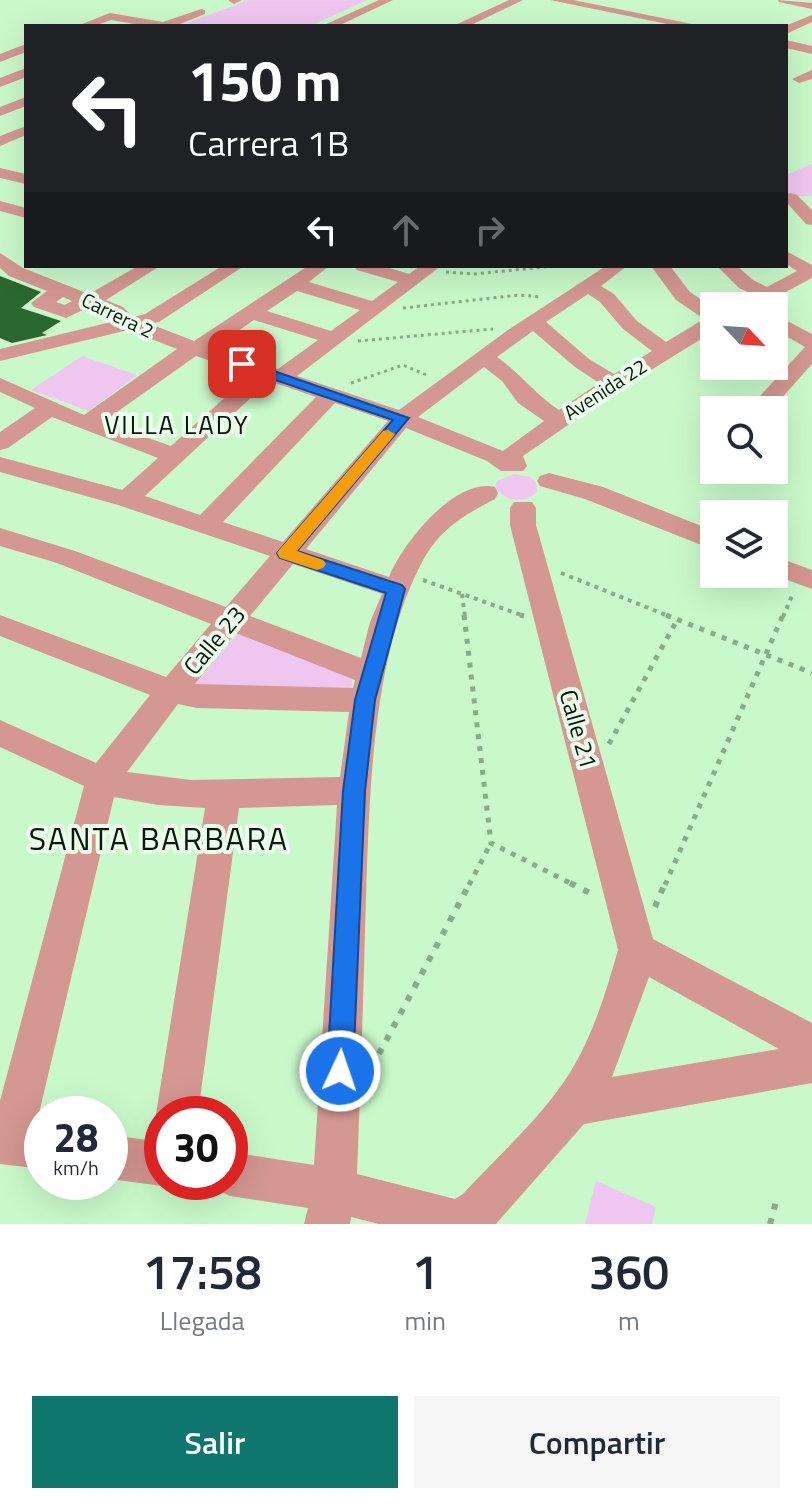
<!DOCTYPE html>
<html lang="es">
<style>
body{margin:0;font-family:"Titillium Web",sans-serif;background:#f6f6f7;color:#1f2937;height:100vh;display:flex;flex-direction:column;font-size:30px;white-space:nowrap}
*{box-sizing:border-box;margin:0}
p{font-size:26px;color:#747a83}
.icon{flex:none;width:44px;height:44px;fill:none;stroke:currentColor;stroke-width:2;stroke-linecap:round;stroke-linejoin:round}
.map{position:relative;height:1224px;overflow:hidden}
.panel{display:flex;flex-direction:column;background:#fff;flex:1}
.panel>*{flex:none}
.top-card{position:absolute;left:24px;top:24px;width:764px;height:244px;border-radius:0px;box-shadow:0 8px 32px #0002;background:#202124;color:#fff;overflow:hidden}
.needle{width:52px;rotate:115deg}
.buttons{position:absolute;left:700px;top:292px;display:grid;gap:16px}
.buttons a{display:grid;place-items:center;width:88px;height:88px;border-radius:0px;background:#fff;box-shadow:0 8px 32px #0002;font-size:40px}
.speed{position:absolute;left:24px;top:1096px;display:flex;gap:16px;font-size:40px;font-weight:700;text-align:center}
.speed>*{display:grid;place-content:center;width:104px;height:104px;border-radius:50%;background:#fff;box-shadow:0 8px 32px #0002;line-height:1}
.speed small{font-size:20px;font-weight:400}
.speed .limit{border:12px solid #d22;background:#fff;color:#111}
.pin{position:absolute;display:grid;place-items:center;width:68px;height:68px;color:#fff;margin:-34px;border-radius:16px;box-shadow:0 4px 12px #0006}
.me{position:absolute;width:88px;margin:-44px;rotate:3deg;stroke-linejoin:round;filter:drop-shadow(0 0 6px #0008)}
.turn{display:flex;align-items:center;gap:28px;height:168px;padding:0 32px;font-size:36px}
.turn .icon{width:104px;height:104px;stroke-width:2.5}
.turn b{display:block;font-size:56px;line-height:68px}
.lanes{display:flex;align-items:center;height:76px;padding:0 32px;background:#0003;justify-content:center;gap:40px;direction:ltr}
.lanes .off{opacity:.35}
.eta{display:flex;justify-content:space-evenly;align-items:center;height:136px;text-align:center}
.eta b{font-size:48px;font-weight:600;line-height:56px}
.cta{display:flex;gap:16px;margin-top:auto;padding:16px 32px}
.cta a{flex:1;height:92px;border-radius:0px;background:#0f766e;color:#fff;font-size:32px;font-weight:600;line-height:92px;text-align:center}
.cta a+a{background:#f6f6f7;color:#1f2937}
.map>svg:first-child{display:block}
.green{fill:#efc6f0}
.building{fill:#2b6731}
.lines{fill:none;stroke-linecap:round;stroke-linejoin:round}
.path-far3{stroke:#87ac88;stroke-width:3;stroke-dasharray:3 4;stroke-linecap:butt}
.path-far2{stroke:#87ac88;stroke-width:4;stroke-dasharray:4 5;stroke-linecap:butt}
.path-far1{stroke:#87ac88;stroke-width:5;stroke-dasharray:5 7;stroke-linecap:butt}
.path{stroke:#87ac88;stroke-width:6;stroke-dasharray:6 9;stroke-linecap:butt}
.minor{fill:#d49791;fill-rule:evenodd}
.route{fill:#1a73e8;stroke:#114b97;stroke-width:2}
.slow{fill:#f59e0b}
.labels{text-anchor:middle;dominant-baseline:central;stroke-width:8;stroke-linejoin:round;paint-order:stroke}
.far-street-label{font-size:20px;fill:#061808;stroke:#ebfeeb}
.street-label{font-size:24px;fill:#061808;stroke:#ebfeeb}
.neighbourhood-label{font-size:26px;letter-spacing:2px;fill:#061808;stroke:#ebfeeb}
.near-neighbourhood-label{font-size:32px;letter-spacing:2px;fill:#061808;stroke:#ebfeeb}
</style>
<div class="map">
<svg width="812" height="1224" viewBox="0 0 812 1224">
<rect width="100%" height="100%" fill="#c9f9ca"/>
<path class="green" d="M249,0H367L310,26H203L187,23Z
M812,164V196H786V175Z
M82,356L137,375L89,411L31,390Z
M514,474L530,477L536,482L537,492C523,504 506,502 495,487L497,481Z
M239,632L353,673L351,694L191,689Z
M596,1181L656,1207L652,1224H585Z"/>
<path class="building" d="M0,276L41,292L21,308L61,321L42,333L47,335L12,343L0,338Z"/>
<g class="lines">
<path class="path-far3" d="M446,272L473,274L555,266
M403,308L519,295L541,297
M358,341L493,329
M351,383L403,365L429,376"/>
<path class="path-far2" d="M561,573L671,617
M423,580L524,616
M462,594L465,617
M783,617L793,593"/>
<path class="path-far1" d="M464,615L491,843L574,885
M520,615L524,616
M666,615L812,673
M609,744L677,620
M469,885L491,843
M665,885L783,615"/>
<path class="path" d="M570,883L594,895
M655,907L665,883
M372,1067L470,883
M770,1224L777,1198"/>
<path class="minor" d="M242,0L234,4L229,1V0Z
M379,0H393L338,26H322Z
M509,0H523L469,26H453Z
M550,0H573L702,26H677Z
M778,0L812,3V9L779,2Z
M201,9L205,10V14L175,26H146L111,20L94,26H77L110,13L163,22Z
M812,15V22L786,34L785,26Z
M786,40L812,46V54L786,48Z
M26,44V52L0,62V54Z
M26,68V77L0,87V78Z
M812,70V79L799,83L792,79Z
M26,97V106L0,116V107Z
M26,126V135L0,146V136Z
M0,168L26,174V184L0,178Z
M791,193L797,195L812,210V225L806,224L786,202V194Z
M0,201L26,208V218L0,211Z
M786,251L812,265V278L759,306H734L752,294L739,288L717,266H737L753,280L767,287L797,271L786,264Z
M0,253L23,268L89,294L138,266H160L106,300L123,307L133,317L145,314L222,266H244L159,322L150,324L194,341L308,266H329L309,282L372,301L398,282L357,270L354,266H383L409,274L420,266H441L297,376L399,410L508,330L606,266H627L601,286L614,294L637,321L666,342L704,319L676,300L651,266H670L690,292L714,308V331L622,388L523,456L527,466L523,471H501L487,461L406,428L306,549L389,577C402,544 455,477 495,487L498,493L495,499C461,517 438,530 420,566C368,668 369,818 365,931C363,1012 360,1093 357,1174L455,1199L463,1194C494,1160 531,1127 558,1090C589,1049 604,999 618,950L510,525V508L514,502H532L536,508V525L653,939L812,1023V1083L584,1124L496,1224H379L351,1217L350,1224H304L308,1208L230,1196L215,1189L211,1182H230V1152L314,1165L337,805L239,808L198,1114H162V1128L156,1114L205,808L158,805L114,797L36,1126L42,1127V1169L0,1164V1101L84,786L0,747V720L96,763L150,695L0,636V615L166,677L211,624L57,563L0,546V528L75,551L226,607L270,556L118,505L0,472V457L122,490L158,458L52,417L8,448L0,450V432L35,408L0,392V378L84,415L177,349L128,330L0,361V349L115,321L109,315L89,307L66,318L34,307L31,303L47,291L9,276L0,268ZM297,291L360,310L331,331L267,311ZM588,294L600,302L623,329L652,351L614,374L589,359L546,322ZM63,297L72,301L65,305L56,302ZM254,320L318,340L278,369L213,348ZM533,331L575,367L599,383L559,410C535,394 520,373 497,357ZM196,356L251,374L171,446L103,422ZM484,367L502,381L518,403L544,421L503,451L418,417ZM269,381L316,397L200,515L145,496ZM335,403L388,421L283,542L223,522ZM293,564L382,594L370,622L361,658L250,616ZM236,633L355,680L353,688L195,684ZM178,704L197,708L349,712L340,777L191,780L127,772ZM649,977L779,1049L612,1077Z
M774,314L812,334V364L779,401L771,403L760,396L805,347L774,329Z
M549,473L603,487L714,531V550L585,499L540,486L537,481L540,476Z
M774,556L812,570V589L771,574H774Z
M110,1135L162,1142V1182H171L162,1186L110,1179Z"/>
</g>
<path class="route" d="M242,360L409,418L297,551L402,585L405,589L375,700L365,791L353,1071L349,1081L340,1084L331,1081L327,1071L343,791L355,700L386,593L280,558L277,553L393,420L237,367V361Z"/>
<path class="slow" d="M388,430L395,434L393,437L297,551L323,560L326,564L323,568L317,570L280,558L277,553L280,549L383,431Z"/>
<g class="labels">
<g class="far-street-label">
<text transform="translate(118 315) rotate(26)">Carrera 2</text>
<text transform="translate(605 389) rotate(-33)">Avenida 22</text>
</g>
<g class="street-label">
<text transform="translate(214 640) rotate(-50)">Calle 23</text>
<text transform="translate(579 729) rotate(74)">Calle 21</text>
</g>
<g class="neighbourhood-label">
<text x="177" y="424">VILLA LADY</text>
</g>
<g class="near-neighbourhood-label">
<text x="159" y="838">SANTA BARBARA</text>
</g>
</g>
</svg>
<div class="buttons">
<a><svg class="needle" viewBox="-14 -14 28 28"><path d="M0-13l5 13h-10z" fill="#e53935"/><path d="M0 13l5-13h-10z" fill="#747a83"/></svg></a>
<a><svg class="icon" aria-label="search" viewBox="0 0 24 24"><circle cx="10" cy="10" r="6"/><path d="M15 15l6 6"/></svg></a>
<a><svg class="icon" aria-label="layers" viewBox="0 0 24 24"><path d="M12 4l9 5-9 5-9-5zM3 14l9 5 9-5"/></svg></a>
</div>
<div class="speed"><div>28<small>km/h</small></div><div class="limit">30</div></div>
<div class="pin" style="left:242px;top:364px;background:#d93025"><svg class="icon" aria-label="arrive" viewBox="0 0 24 24"><path d="M6 21V4h12l-3 4 3 4H6"/></svg></div>
<svg class="me" style="left:340px;top:1071px" viewBox="-20 -20 40 40"><circle r="17" fill="#1a73e8" stroke="#fff" stroke-width="3"/><path d="M0-11L8 9 0 5-8 9z" fill="#fff"/></svg>
<div class="top-card">
<div class="turn"><svg class="icon" aria-label="left" viewBox="0 0 24 24"><path d="M17 20v-9H6M10 6l-5 5 5 5"/></svg><div><b>150 m</b>Carrera 1B</div></div>
<div class="lanes"><svg class="icon" aria-label="left" viewBox="0 0 24 24"><path d="M17 20v-9H6M10 6l-5 5 5 5"/></svg><svg class="icon off" aria-label="ahead" viewBox="0 0 24 24"><path d="M12 20V5M6 11l6-6 6 6"/></svg><svg class="icon off" aria-label="right" viewBox="0 0 24 24"><path d="M7 20v-9h11M14 6l5 5-5 5"/></svg></div>
</div>
</div>
<section class="panel">
<div class="eta">
<div><b>17:58</b><p>Llegada</p></div>
<div><b>1</b><p>min</p></div>
<div><b>360</b><p>m</p></div>
</div>
<div class="cta"><a>Salir</a><a>Compartir</a></div>
</section>
